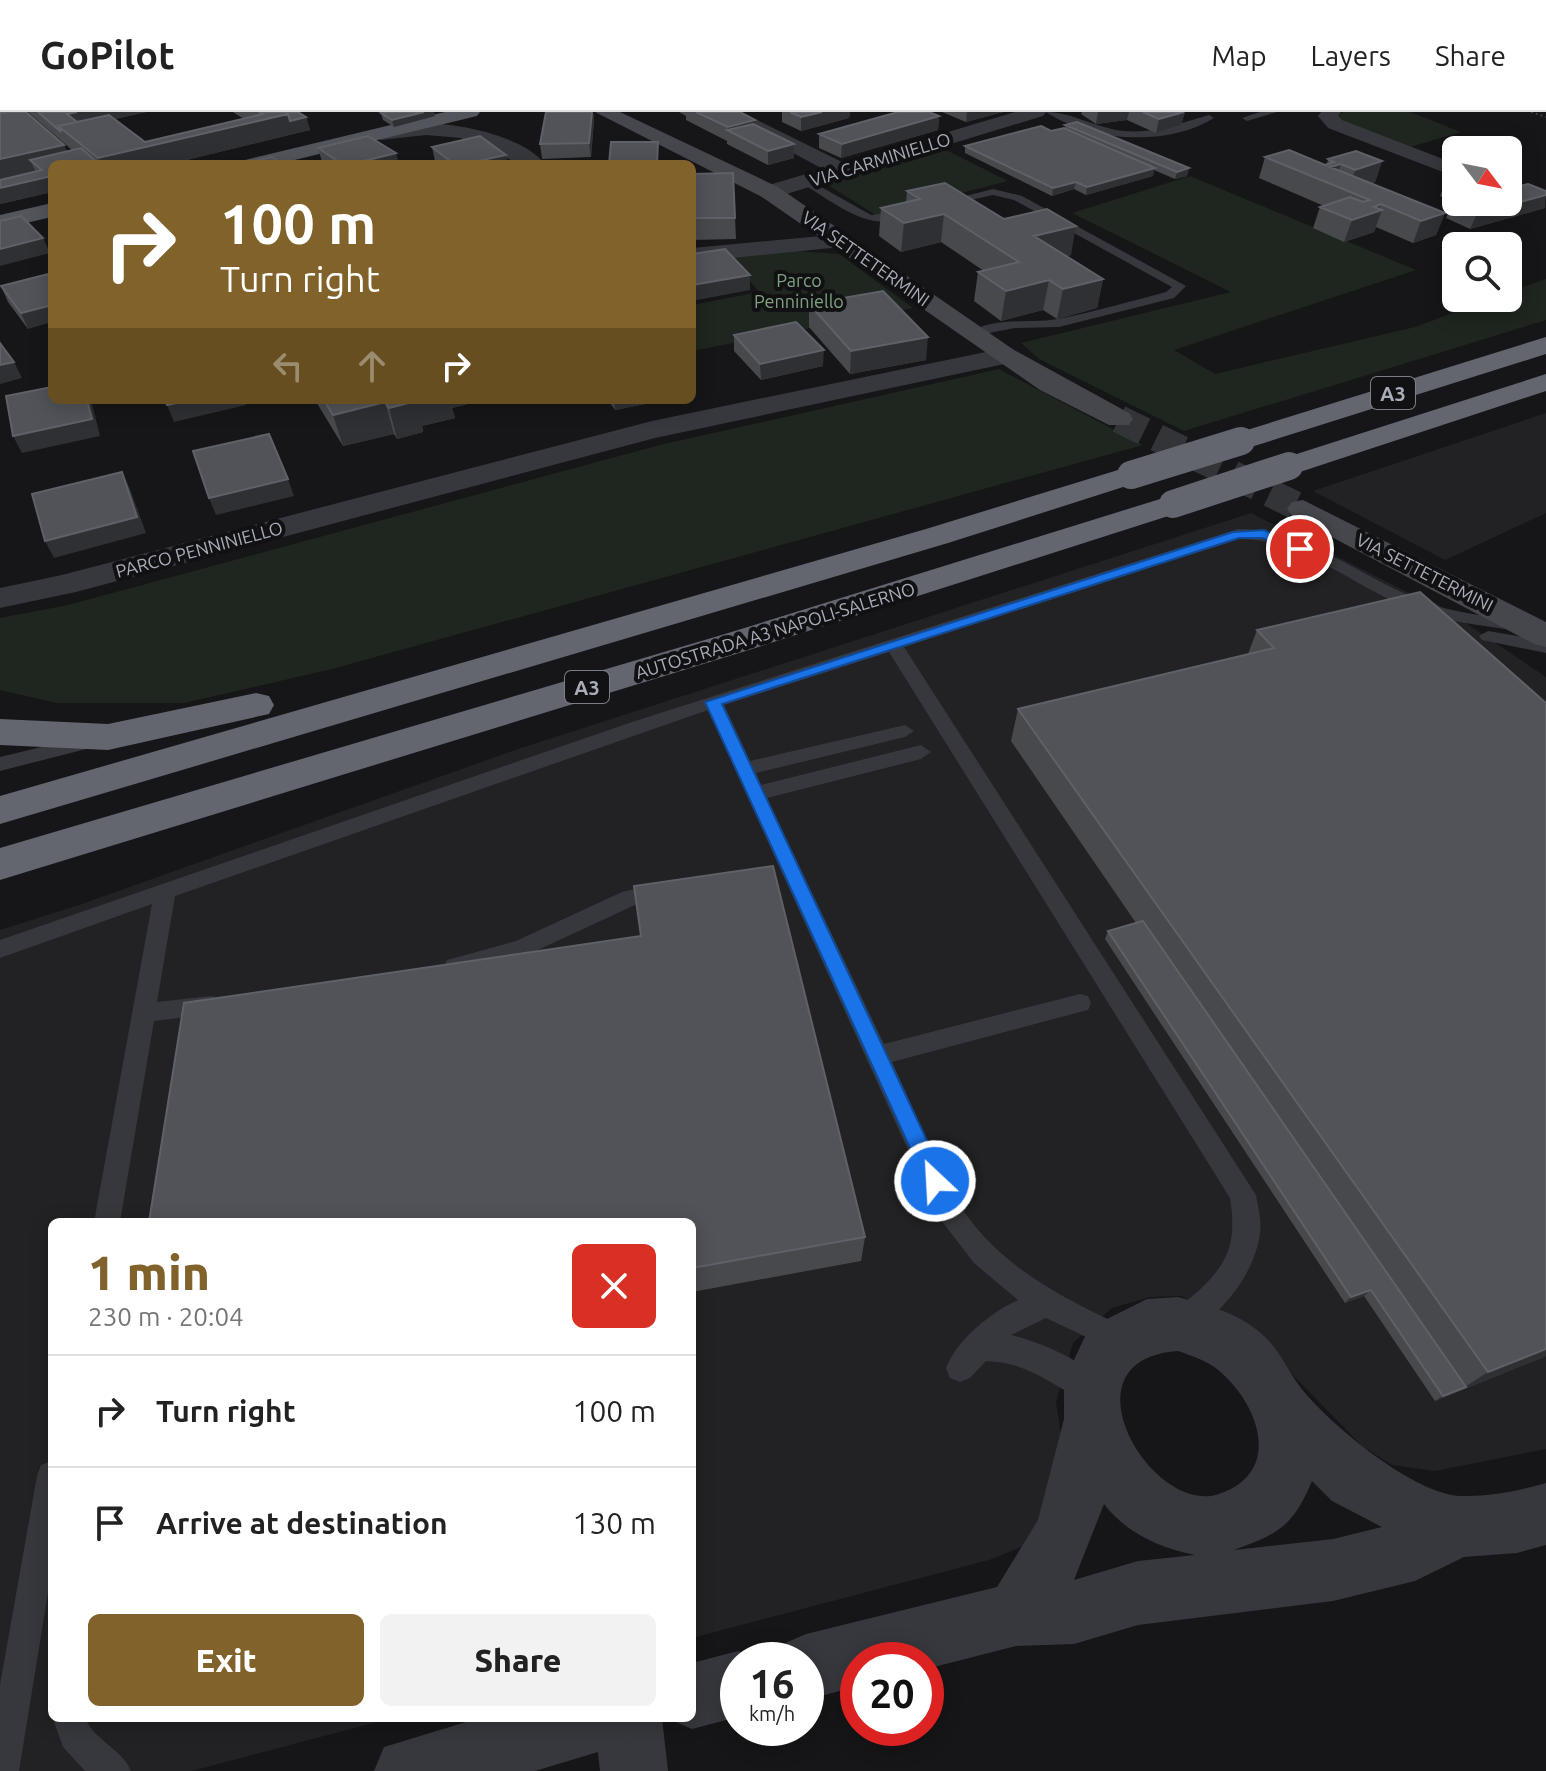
<!DOCTYPE html>
<meta charset="utf-8">
<style>
body{margin:0;font-family:Ubuntu,sans-serif;background:#f2f2f2;color:#222;height:100vh;display:flex;flex-direction:column;font-size:30px;white-space:nowrap}
*{box-sizing:border-box;margin:0}
p{font-size:26px;color:#767676}
.icon{flex:none;width:44px;height:44px;fill:none;stroke:currentColor;stroke-width:2;stroke-linecap:round;stroke-linejoin:round}
.map{position:relative;flex:1;overflow:hidden}
.sheet{position:absolute;left:48px;top:1106px;width:648px;height:504px;display:flex;flex-direction:column;background:#fff;border-radius:12px;box-shadow:0 4px 20px #0003}
.sheet>*{flex:none}
.guide{position:absolute;left:48px;top:48px;width:648px;height:244px;border-radius:12px;box-shadow:0 4px 20px #0003;background:#80622a;color:#fff;overflow:hidden}
.needle{width:52px;rotate:122deg}
.buttons{position:absolute;left:1442px;top:24px;display:grid;gap:16px}
.buttons a{display:grid;place-items:center;width:80px;height:80px;border-radius:12px;background:#fff;box-shadow:0 4px 20px #0003;font-size:40px}
.speed{position:absolute;left:720px;top:1530px;display:flex;gap:16px;font-size:40px;font-weight:700;text-align:center}
.speed>*{display:grid;place-content:center;width:104px;height:104px;border-radius:50%;background:#fff;box-shadow:0 4px 20px #0003;line-height:1}
.speed small{font-size:20px;font-weight:400}
.speed .limit{border:12px solid #d22;background:#fff;color:#111}
.pin{position:absolute;display:grid;place-items:center;width:68px;height:68px;color:#fff;margin:-34px;border:4px solid #fff;border-radius:50%;box-shadow:0 2px 8px #0007}
.me{position:absolute;width:88px;margin:-44px;rotate:335deg;stroke-linejoin:round;filter:drop-shadow(0 0 6px #0008)}
.turn{display:flex;align-items:center;gap:28px;height:168px;padding:0 40px;font-size:36px}
.turn .icon{width:104px;height:104px;stroke-width:2.5}
.turn b{display:block;font-size:56px;line-height:68px}
.lanes{display:flex;align-items:center;height:76px;padding:0 40px;background:#0003;justify-content:center;gap:40px;direction:ltr}
.lanes .off{opacity:.35}
.round{display:grid;place-items:center;flex:none;width:84px;height:84px;border-radius:12px;background:#f2f2f2}
.summary{display:flex;align-items:center;justify-content:space-between;height:136px;padding:0 40px}
h1{font-size:48px;font-weight:800;line-height:60px;color:#80622a}
.primary-button{display:flex;gap:16px;margin-top:auto;padding:16px 40px}
.primary-button a{flex:1;height:92px;border-radius:12px;background:#80622a;color:#fff;font-size:32px;font-weight:800;line-height:92px;text-align:center}
.primary-button a+a{background:#f2f2f2;color:#222}
ul{padding:0;list-style:none}
li{display:flex;align-items:center;gap:24px;height:112px;padding:0 40px;border-top:2px solid #e0e0e0}
li div{flex:1}
li b{display:block;font-size:30px}
li em{font-style:normal}
header{display:flex;align-items:center;gap:48px;box-sizing:border-box;height:112px;padding:0 40px;background:#fff;border-bottom:2px solid #e0e0e0}
header strong{font-size:38px}
nav{display:flex;gap:44px;margin-inline-start:auto;font-size:28px}
.map>svg:first-child{display:block}
.built{fill:#222225}
.green{fill:#1e261f}
.lines{fill:none;stroke-linecap:round;stroke-linejoin:round}
.secondary-tunnel{stroke:#333438;stroke-width:28;stroke-dasharray:28 14;stroke-linecap:butt}
.path{stroke:#3d3f44;stroke-width:2;stroke-dasharray:2 3;stroke-linecap:butt}
.service{fill:#37383d;fill-rule:evenodd}
.minor{fill:#37383d;fill-rule:evenodd}
.tertiary{fill:#37383d;fill-rule:evenodd}
.secondary{fill:#45474d;fill-rule:evenodd}
.primary{fill:#53555c;fill-rule:evenodd}
.motorway{fill:#63666e;fill-rule:evenodd}
.motorway-bridge{stroke:#63666e;stroke-width:28}
.wall{fill:#47494d}
.shaded-wall{fill:#2f3033}
.building{fill:#525359;stroke:#5f6168;stroke-width:2}
.route{fill:#1a73e8;stroke:#114b97;stroke-width:2}
.labels{text-anchor:middle;dominant-baseline:central;stroke-width:8;stroke-linejoin:round;paint-order:stroke}
.far-street-label{font-size:18px;fill:#a8adb8;stroke:#111113}
.far-park-label{font-size:18px;fill:#7fa381;stroke:#111113}
.shield{fill:#111113;stroke:#7b7e86;stroke-width:2}
.shield-label{font-size:20px;font-weight:bold;fill:#a8adb8}
</style>
<header>
<strong>GoPilot</strong>
<nav><a>Map</a><a>Layers</a><a>Share</a></nav>
</header>
<div class="map">
<svg width="1546" height="1659" viewBox="0 0 1546 1659">
<rect width="100%" height="100%" fill="#161618"/>
<path class="built" d="M1546,301V401L1445,448L1313,379Z
M1251,401L1419,486L1436,491L1546,565V1337L1435,1359L1392,1353L1362,1334L1286,1256L1239,1219L1182,1184L1151,1185L1112,1196L1073,1231L1056,1290L1062,1331L1046,1425L989,1448L692,1526V1110H52V1606H392L192,1659H0V818L79,793L518,637Z"/>
<path class="green" d="M1344,0H1410L1461,20L1407,36L1350,16L1337,4Z
M936,33L1008,69L876,103L826,72L827,67Z
M1190,64L1416,158L1174,238L1215,262L1415,215L1493,186H1508V181L1546,167V208L1184,319L1039,247L1021,231L1231,180L1072,101Z
M782,138L839,142L913,196L692,239V193L759,180L731,146Z
M999,257L1143,333L332,557L184,591H57L0,578V506L68,493L660,333Z"/>
<g class="lines">
<path class="secondary-tunnel" d="M1119,307L1303,397"/>
<path class="path" d="M1531,0L1546,5"/>
<path class="service" d="M1046,0C1069,0 1089,12 1112,17C1146,25 1177,12 1209,3L1214,6C1168,35 1091,30 1046,0Z
M1260,0H1277L1247,9L1242,6Z
M807,67L871,103L907,98L913,101C874,126 837,92 803,72Z
M993,77L1022,84L1186,174L1174,186L1059,215L1015,216L968,225L967,222C993,203 1033,213 1063,206C1097,199 1132,189 1166,180L1172,175L1014,88L993,83L940,95L934,92Z
M1238,417C1306,417 1360,465 1420,488C1451,501 1485,503 1517,509L1526,514L1517,519C1481,513 1443,510 1409,496C1353,474 1302,427 1239,427L904,535L1256,1083C1258,1095 1262,1108 1260,1121C1255,1162 1220,1207 1182,1223L1172,1219L1168,1209C1174,1196 1184,1191 1195,1182C1229,1152 1237,1130 1230,1086L889,540L724,593L750,649L905,613L914,619L905,625L756,661L761,673L921,633L931,640L921,647L767,686L884,932L1080,882L1088,884L1091,891L1088,898L1080,900L892,950C913,995 932,1042 955,1085C993,1152 1063,1187 1130,1217L1134,1227L1130,1237L1120,1241L1046,1206L1011,1223C1037,1229 1095,1252 1105,1277L1101,1287L1091,1291C1051,1275 1033,1251 986,1249L970,1266L960,1270L950,1266L946,1256C957,1228 991,1200 1018,1188L974,1151L938,1104L708,598L175,784L157,890L211,884L219,886L222,893L219,900L211,902L154,909L120,1110H94L152,792L0,846V828L632,610Z
M1488,519L1546,529V541L1482,528L1479,524Z
M87,624L97,630L94,635L0,659V645Z
M662,771L673,779L670,785L635,793L529,842L455,863L447,860L444,854L447,848L516,829L622,780Z
M52,1349V1456L19,1659H0V1573L37,1364L41,1353Z
M52,1604L85,1606C95,1629 122,1637 131,1659H85L63,1635Z"/>
<path class="minor" d="M716,0H741L844,51L1015,0H1046L1043,4L770,87L762,85L759,80L762,75L823,57Z
M1321,0H1341L1338,4L1342,8L1456,52V65L1328,16L1318,4Z
M426,11C461,12 523,24 545,52H520L461,26L426,23L381,28L371,22L381,16Z
M843,122L855,129L851,134L692,150V136Z
M1005,236L1014,238L1018,244L1014,250L655,326L76,480L0,496V476L62,463L652,309Z
M594,1606H662L668,1659H600Z"/>
<path class="tertiary" d="M1178,1185C1204,1192 1235,1200 1257,1218C1280,1236 1285,1255 1301,1276C1329,1312 1415,1383 1461,1384C1489,1385 1519,1379 1546,1371V1433L1517,1441L1464,1445L1415,1469L1333,1489L1138,1513L1074,1532L1016,1534L926,1557V1548H858V1574L806,1588V1548H776L783,1532L806,1522L997,1475L1038,1408L1064,1307V1269L1089,1216L1147,1187ZM1178,1239C1192,1244 1205,1248 1217,1257C1259,1291 1284,1360 1219,1382C1152,1405 1058,1247 1178,1239ZM1312,1369L1332,1389L1382,1415L1333,1427L1234,1438C1279,1422 1293,1414 1312,1369ZM1104,1392C1126,1421 1160,1436 1195,1443L1138,1449L1074,1468Z
M738,1539L760,1548H738V1605L692,1617L669,1607L692,1606V1551Z
M479,1606H641L631,1630L535,1659H374L384,1635Z"/>
<path class="secondary" d="M595,0H620L778,75L1014,238L1129,301L1133,307L1129,313H1109L1040,278L762,85Z
M1303,388L1546,510V535L1534,532L1292,404L1287,397L1292,390Z"/>
<path class="primary" d="M445,0H480L477,4L278,52H242L245,48Z
M52,91V105L0,117V103Z"/>
<path class="motorway" d="M1546,225V242L1251,335H1231L1226,329L1231,323Z
M1546,262V279L1300,360H1278L1274,354L1278,348Z
M1131,354L1142,357L1146,363L1142,369L948,431L0,712V684L926,417Z
M1173,383L1184,385L1188,392L1184,399L749,538L0,768V736L725,522Z
M256,581L269,584L274,593L269,602L108,638L0,633V607L108,612Z"/>
<path class="motorway-bridge" d="M1131,363L1241,329
M1173,392L1289,354"/>
</g>
<path class="wall" d="M28,0H146L115,7L145,30L244,7L233,0H298L306,5L310,18L170,52H52V80L0,92V1L64,33L67,40L72,38Z
M387,0H434L435,4L394,15L383,8L381,1Z
M546,0H593L594,8L591,45L542,47L540,32Z
M679,0H740L755,13L794,32V46L768,53L727,32V29L686,8V4Z
M782,0H850L849,6L801,19L782,10Z
M942,0H1003L966,10Z
M1082,0H1185L1181,13L1156,21L1127,8L1096,12L1081,2Z
M939,4L938,18L841,46L819,36V22Z
M1065,13L1189,56L1187,64L1175,67L1154,58L1153,64L1086,83L1074,77L1052,84L965,41V34L1065,17Z
M432,35L508,52H439L435,49Z
M318,36L399,52H324L322,50Z
M1265,45L1325,53L1327,52L1328,47L1382,49L1375,70L1371,72L1445,101L1436,123L1413,131L1376,115L1374,120L1344,130L1313,116L1320,95L1324,94L1259,66Z
M733,61L736,127L692,128V62Z
M1456,67V90L1545,96L1470,117L1446,106L1452,92L1456,91L1440,84L1446,69Z
M907,79L1004,107L1071,143L1066,144L1103,167L1097,196L1057,207L1043,198L1001,209L974,189L978,160L984,159L941,130L901,140L879,124L881,96L906,90Z
M52,161L28,217L8,190L1,174Z
M809,192L926,248L850,262L809,215Z
M734,223L823,254L761,268L734,239Z
M315,288H483L452,296L455,306L422,314L423,320L397,327L394,322L343,334Z
M608,288H665L615,298Z
M1257,518L1546,591V1244L1435,1289L1364,1184L1345,1191L1105,827L1108,819L1136,811L1011,629L1018,597L1248,542Z
M692,1110L865,1125L861,1149L692,1180Z"/>
<path class="shaded-wall" d="M77,0H146L72,16L67,2Z
M424,0H434L435,4L394,15L392,8Z
M592,0H593L594,8L591,45L589,31Z
M822,0H850L849,6L801,19V5Z
M967,0H1003L966,10Z
M1098,0H1129L1127,8L1096,12Z
M1185,0L1181,13L1156,21L1159,7Z
M288,2L306,5L310,18L170,52H100L98,46Z
M939,4L938,18L841,46L842,32Z
M755,8V22L728,19V15Z
M794,32V46L768,53V39Z
M64,33L72,52L30,48L37,62L0,71V47Z
M396,41L399,52H352Z
M506,43L508,52H464Z
M1382,49L1375,70L1348,79L1355,58Z
M1341,52L1334,73L1330,55Z
M1155,56L1153,64L1086,83L1087,75Z
M1189,56L1187,64L1175,67L1177,60Z
M52,64V80L0,92V76Z
M1076,70L1074,77L1052,84L1053,76Z
M1546,83L1545,96L1470,117L1477,102Z
M1381,92L1378,99L1382,98L1374,120L1344,130L1352,108L1374,95Z
M1445,101L1436,123L1413,131L1421,109Z
M944,102L941,130L901,140L904,111Z
M1076,114L1071,143L1029,153L1034,124Z
M43,126L50,141L0,154V137Z
M750,163V178L692,189V173Z
M1103,167L1097,196L1057,207L1063,177Z
M1049,168L1043,198L1001,209L1006,179Z
M52,193V210L28,217L21,201Z
M928,225L926,248L850,262L851,239Z
M824,238L823,254L761,268L760,252Z
M14,250L22,266L0,272V253Z
M87,288H91L100,324L22,341L13,324Z
M190,288H244L246,293L174,310L167,293Z
M413,288H483L452,296L455,306L422,314L423,320L397,327L389,296Z
M614,288H665L615,298Z
M385,290L394,322L343,334L333,303Z
M122,360L130,377L146,421L54,446L45,429Z
M288,367L294,384L216,403L209,386Z
M1371,1178L1364,1184L1345,1191L1351,1185Z
M1546,1237V1244L1457,1280L1488,1260Z
M1466,1275L1457,1280L1435,1289L1443,1284Z"/>
<path class="building" d="M7,0H26L64,33L0,47V1Z
M38,0H77L67,2L77,10L58,14L61,20Z
M259,0H285L288,2L98,46L58,14L109,3L145,30L263,2Z
M285,0H298L306,5L290,9L288,2Z
M387,0H424L392,8L381,1Z
M546,0H592L589,31L540,32Z
M696,0H740L755,8L728,15Z
M790,0H822L801,5Z
M898,0H929L939,4L842,32L819,22Z
M1143,0H1184L1159,7Z
M1077,10L1189,56L1177,60L1065,13Z
M753,12L794,32L768,39L727,18Z
M1041,14L1051,19L1064,16L1155,56L1087,75L1076,70L1053,76L965,34Z
M368,24L396,41L352,52H342L318,36Z
M480,24L506,43L464,52H454L432,35Z
M611,30H658L657,52H609Z
M81,36L99,52H52V64L0,76V68L42,58L30,48Z
M1289,38L1325,53L1334,50L1328,47L1356,39L1382,49L1355,58L1341,52L1330,55L1445,101L1421,109L1381,92L1374,95L1382,98L1352,108L1320,95L1350,85L1363,90L1370,88L1265,45Z
M272,45L281,52H241Z
M733,61L735,106H692V62Z
M1456,67V74L1446,69Z
M945,71L1004,107L1047,97L1076,114L1034,124L1103,167L1063,177L1049,168L1006,179L978,160L1019,150L944,102L904,111L881,96L920,87L907,79Z
M1528,72L1546,79V83L1477,102L1452,92L1458,90H1508V77Z
M21,104L43,126L0,137V109Z
M725,137L750,163L692,173V142Z
M52,161V193L21,201L1,174Z
M883,179L928,225L851,239L809,192Z
M796,210L824,238L760,252L734,223Z
M0,231L14,250L0,253Z
M52,275V288H87L92,307L13,324L6,284Z
M165,288H190L167,293Z
M324,288H415L416,289L389,296L385,290L333,303Z
M269,322L288,367L209,386L193,339Z
M122,360L137,405L45,429L32,382Z
M1420,480L1546,591V1237L1488,1260L1018,597L1274,536L1257,518Z
M773,754L865,1125L692,1156V1110H149L184,891L641,824L634,774Z
M1143,809L1466,1275L1443,1284L1371,1178L1351,1185L1108,819Z"/>
<path class="route" d="M1264,418L1307,437L1300,441L1262,426H1239L722,592L946,1069L942,1075L935,1078L928,1075L705,590L1233,420Z"/>
<g class="labels">
<g class="far-street-label">
<text transform="translate(880 47) rotate(-17)">VIA CARMINIELLO</text>
<text transform="translate(866 146) rotate(35)">VIA SETTETERMINI</text>
<text transform="translate(199 437) rotate(-15)">PARCO PENNINIELLO</text>
<text transform="translate(1425 460) rotate(27)">VIA SETTETERMINI</text>
<text transform="translate(775 518) rotate(-17)">AUTOSTRADA A3 NAPOLI-SALERNO</text>
</g>
<g class="far-park-label">
<text x="799" y="168">Parco<tspan x="799" dy="21">Penniniello</tspan></text>
</g>
<g class="shield">
<rect x="1371" y="265" width="44" height="32" rx="6"/>
<rect x="565" y="559" width="44" height="32" rx="6"/>
</g>
<g class="shield-label">
<text x="1393" y="281">A3</text>
<text x="587" y="575">A3</text>
</g>
</g>
</svg>
<div class="buttons">
<a><svg class="needle" viewBox="-14 -14 28 28"><path d="M0-13l5 13h-10z" fill="#e53935"/><path d="M0 13l5-13h-10z" fill="#767676"/></svg></a>
<a><svg class="icon" aria-label="search" viewBox="0 0 24 24"><circle cx="10" cy="10" r="6"/><path d="M15 15l6 6"/></svg></a>
</div>
<div class="speed"><div>16<small>km/h</small></div><div class="limit">20</div></div>
<div class="pin" style="left:1300px;top:437px;background:#d93025"><svg class="icon" aria-label="arrive" viewBox="0 0 24 24"><path d="M6 21V4h12l-3 4 3 4H6"/></svg></div>
<svg class="me" style="left:935px;top:1069px" viewBox="-20 -20 40 40"><circle r="17" fill="#1a73e8" stroke="#fff" stroke-width="3"/><path d="M0-11L8 9 0 5-8 9z" fill="#fff"/></svg>
<div class="guide">
<div class="turn"><svg class="icon" aria-label="right" viewBox="0 0 24 24"><path d="M7 20v-9h11M14 6l5 5-5 5"/></svg><div><b>100 m</b>Turn right</div></div>
<div class="lanes"><svg class="icon off" aria-label="left" viewBox="0 0 24 24"><path d="M17 20v-9H6M10 6l-5 5 5 5"/></svg><svg class="icon off" aria-label="ahead" viewBox="0 0 24 24"><path d="M12 20V5M6 11l6-6 6 6"/></svg><svg class="icon" aria-label="right" viewBox="0 0 24 24"><path d="M7 20v-9h11M14 6l5 5-5 5"/></svg></div>
</div>
<section class="sheet">
<div class="summary"><div><h1>1 min</h1><p>230 m · 20:04</p></div><a class="round" style="background:#d93025;color:#fff"><svg class="icon" aria-label="close" viewBox="0 0 24 24"><path d="M6 6l12 12M18 6L6 18"/></svg></a></div>
<ul>
<li><svg class="icon" aria-label="right" viewBox="0 0 24 24"><path d="M7 20v-9h11M14 6l5 5-5 5"/></svg><div><b>Turn right</b></div><em>100 m</em></li>
<li><svg class="icon" aria-label="arrive" viewBox="0 0 24 24"><path d="M6 21V4h12l-3 4 3 4H6"/></svg><div><b>Arrive at destination</b></div><em>130 m</em></li>
</ul>
<div class="primary-button"><a>Exit</a><a>Share</a></div>
</section>
</div>
